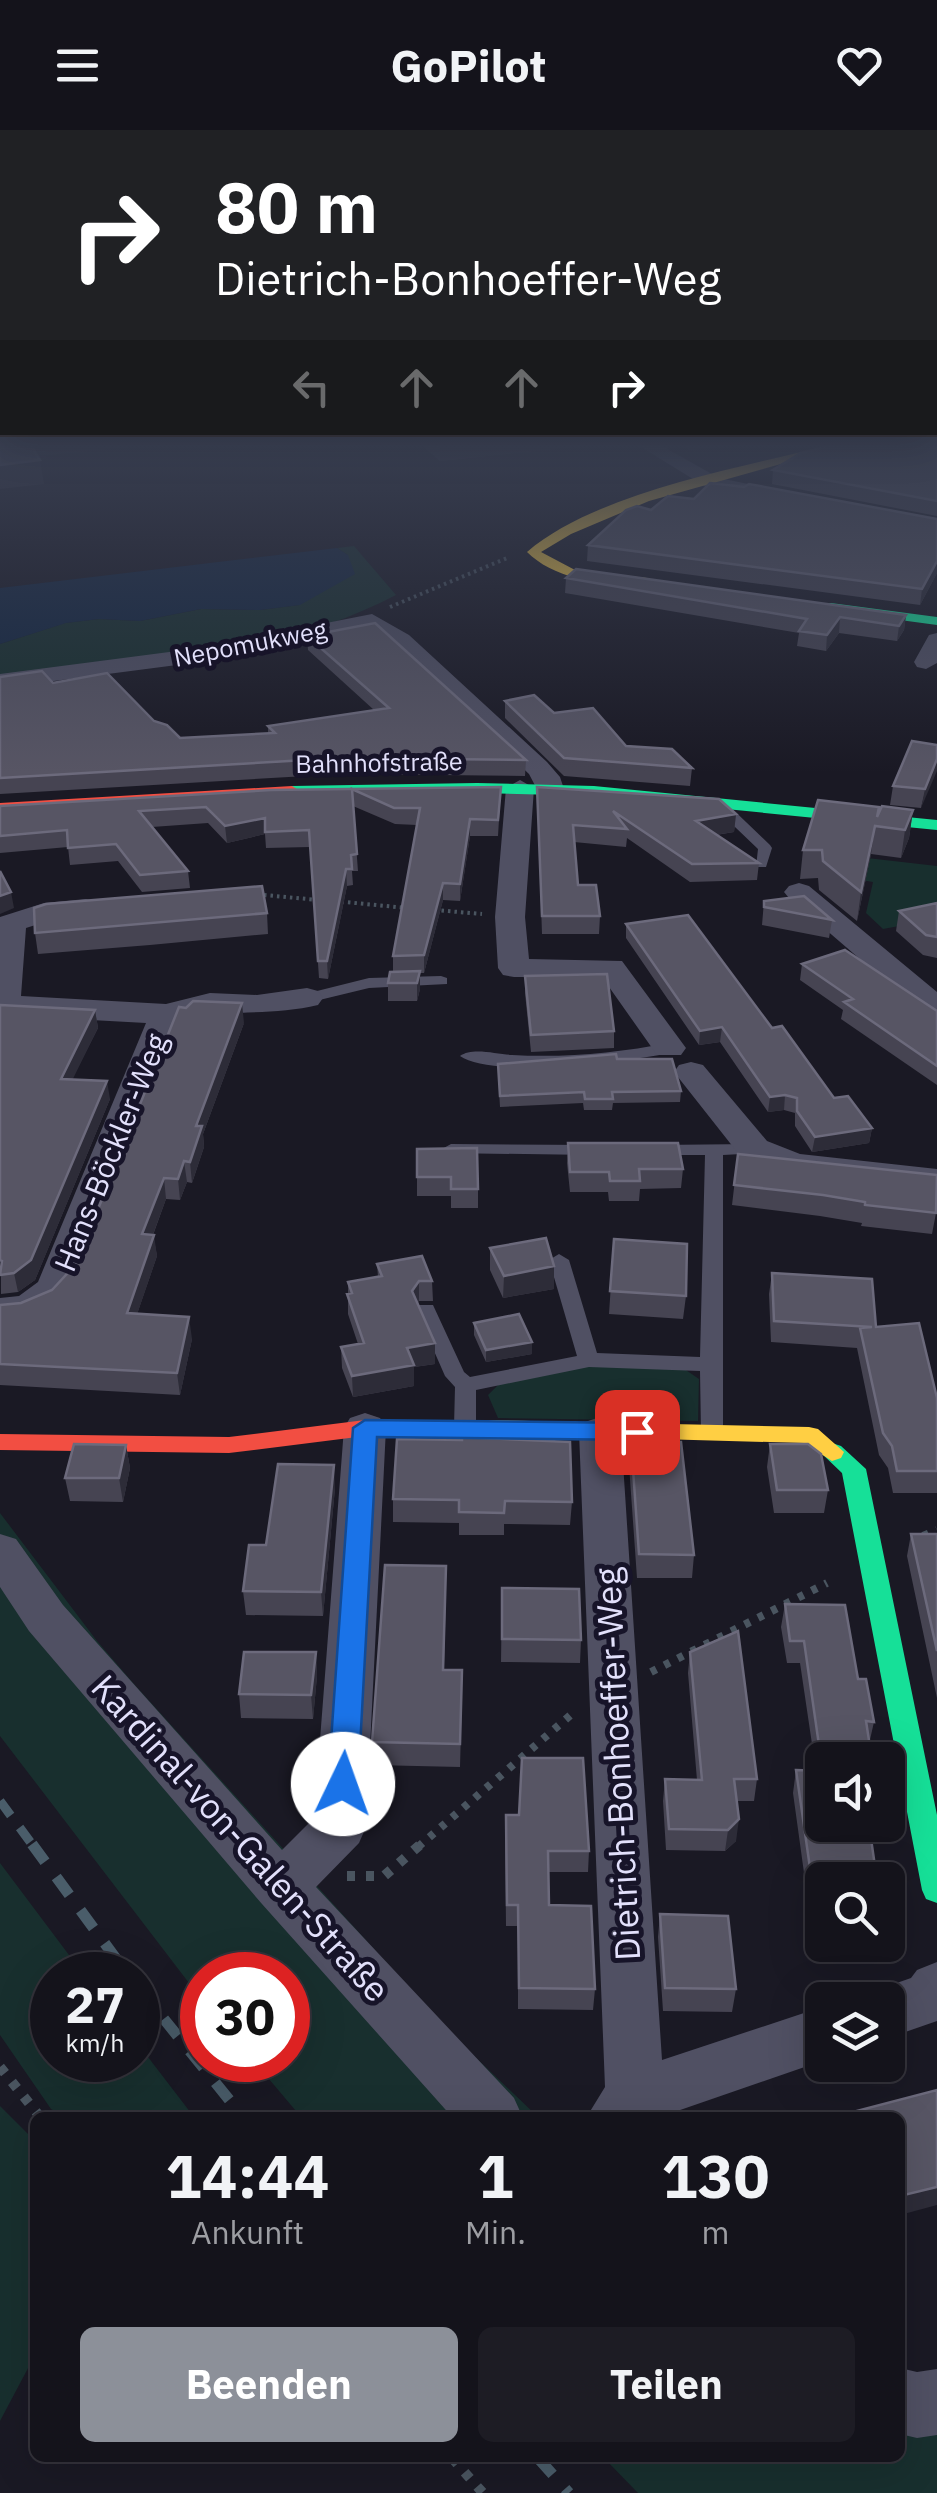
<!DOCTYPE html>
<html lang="de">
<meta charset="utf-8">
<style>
body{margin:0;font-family:"IBM Plex Sans",sans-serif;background:#1d1c24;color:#f1f3f6;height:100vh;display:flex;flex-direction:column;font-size:38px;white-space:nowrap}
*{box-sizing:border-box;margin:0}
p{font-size:32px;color:#9d9ea3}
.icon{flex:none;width:55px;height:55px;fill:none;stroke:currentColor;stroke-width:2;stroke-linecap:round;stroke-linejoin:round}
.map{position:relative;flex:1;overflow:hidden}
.panel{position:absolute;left:30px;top:1982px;width:875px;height:350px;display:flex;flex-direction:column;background:#14131b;border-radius:15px;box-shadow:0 10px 40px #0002,0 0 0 2px #33323a}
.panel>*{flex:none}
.guide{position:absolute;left:0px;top:0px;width:938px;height:305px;box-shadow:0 10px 40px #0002,0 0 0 2px #33323a;background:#202124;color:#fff;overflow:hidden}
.buttons{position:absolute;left:805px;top:1612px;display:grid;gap:20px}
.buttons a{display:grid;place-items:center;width:100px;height:100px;border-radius:15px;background:#14131b;box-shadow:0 10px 40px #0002,0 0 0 2px #33323a;font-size:50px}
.speed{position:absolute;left:30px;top:1822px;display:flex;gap:20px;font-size:50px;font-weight:700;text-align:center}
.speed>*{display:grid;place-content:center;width:130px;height:130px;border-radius:50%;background:#14131b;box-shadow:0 10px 40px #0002,0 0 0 2px #33323a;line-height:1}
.speed small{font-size:25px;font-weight:400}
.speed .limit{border:15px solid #d22;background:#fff;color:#111}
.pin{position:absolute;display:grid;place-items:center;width:85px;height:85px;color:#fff;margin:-42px;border-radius:20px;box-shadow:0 5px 15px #0006}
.me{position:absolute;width:110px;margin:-55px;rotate:3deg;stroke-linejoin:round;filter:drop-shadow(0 0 8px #0008)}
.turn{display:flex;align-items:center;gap:35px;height:210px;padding:0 50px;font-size:45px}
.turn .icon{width:130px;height:130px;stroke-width:2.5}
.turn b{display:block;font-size:70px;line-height:85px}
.lanes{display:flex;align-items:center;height:95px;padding:0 50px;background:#0003;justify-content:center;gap:50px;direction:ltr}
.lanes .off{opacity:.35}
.eta{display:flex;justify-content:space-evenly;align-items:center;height:170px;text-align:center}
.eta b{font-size:60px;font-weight:700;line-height:70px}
.button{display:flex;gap:20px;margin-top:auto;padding:20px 50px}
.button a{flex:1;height:115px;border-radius:15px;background:#8c9099;color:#fff;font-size:40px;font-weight:700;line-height:115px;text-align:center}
.button a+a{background:#1d1c24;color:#f1f3f6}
header{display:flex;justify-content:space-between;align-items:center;height:130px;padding:0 50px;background:#14131b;font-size:45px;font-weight:700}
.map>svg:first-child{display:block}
.green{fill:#182f2e}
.water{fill:#132641}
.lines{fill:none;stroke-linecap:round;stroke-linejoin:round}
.path-far2{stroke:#4a5560;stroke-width:4;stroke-dasharray:2.5 4;stroke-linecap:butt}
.path-far1{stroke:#4a5560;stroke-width:8;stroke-dasharray:6 9;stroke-linecap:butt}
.path{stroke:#4a5560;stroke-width:10;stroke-dasharray:8 11;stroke-linecap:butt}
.lane{fill:#505063;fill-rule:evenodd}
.street{fill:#505063;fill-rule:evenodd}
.fast{fill:#16e098;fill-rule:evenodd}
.slow{fill:#ffcf43;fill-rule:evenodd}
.jam{fill:#f24e42;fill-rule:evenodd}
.rail-far1{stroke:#4a5d6a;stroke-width:9;stroke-dasharray:18 15;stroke-linecap:butt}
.rail{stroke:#4a5d6a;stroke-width:11;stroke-dasharray:22 19;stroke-linecap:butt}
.wall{fill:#464452}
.shaded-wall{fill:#2d2c38}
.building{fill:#575564;stroke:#6c6a7c;stroke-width:2.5}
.route{fill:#1a73e8;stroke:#114b97;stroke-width:2.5}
.labels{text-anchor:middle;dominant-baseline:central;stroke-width:10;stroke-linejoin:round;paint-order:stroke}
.far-street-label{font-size:25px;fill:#e2e0fb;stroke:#171429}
.street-label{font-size:30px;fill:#e2e0fb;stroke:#171429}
.near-street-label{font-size:35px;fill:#e2e0fb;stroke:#171429}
</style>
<header><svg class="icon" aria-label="menu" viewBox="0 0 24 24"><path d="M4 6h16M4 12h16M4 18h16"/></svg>GoPilot<svg class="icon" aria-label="heart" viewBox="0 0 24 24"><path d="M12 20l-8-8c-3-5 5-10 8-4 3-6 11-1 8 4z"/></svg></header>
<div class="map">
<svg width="937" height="2363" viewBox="0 0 937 2363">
<rect width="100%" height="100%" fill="#1a1924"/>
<path class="green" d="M354,416L396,465C280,526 129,537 0,552V514L65,493L99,489L140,491L201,479L260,480L299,475L348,425L337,418Z
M867,728L937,736V789L883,799L866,783L873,752L861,750Z
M593,1234L683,1238L699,1249L698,1291L498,1288L488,1265L502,1251Z
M0,1383L97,1511L134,1554L450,1903L538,1987H301L253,1930H288V1845H202V1870L0,1606Z
M0,1733L84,1845H52V1930H138V1914L194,1987H64L51,1979L0,1905Z
M0,1976L35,2011V2225L0,2291Z
M900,2240L937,2247V2363H638L604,2328H900Z"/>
<path class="water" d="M337,418L348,425L355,444L300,475L260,480L201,479L140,491L99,489L66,493L0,514V458Z"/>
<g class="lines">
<path class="path-far2" d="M390,477L507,428
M264,765L318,770
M335,771L407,778
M435,780L482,784"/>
<path class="path-far1" d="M923,1406L937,1400
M651,1542L827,1453
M418,1717L573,1583"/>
<path class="path" d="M347,1746H384L421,1714
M0,1937L41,1988
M452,2328L483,2363"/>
<path class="lane" d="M712,669H722L770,715L772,718L766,737H756L758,719L712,675Z
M441,846L447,848V854L369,858L307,873L299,868L301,865L369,848Z
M669,913L677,918L675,922C635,931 491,949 460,926C472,917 496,924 512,925C565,928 617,923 669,913Z
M451,1014L592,1015L601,1020L592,1025L445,1023L442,1019Z
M754,1014L760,1015L763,1019L760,1023L723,1025V1303L720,1308H704L701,1303L700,1241L589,1237L476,1260V1297L473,1302H457L454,1297L455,1257L445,1246L416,1180L419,1175H433L464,1242L470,1247L577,1226L549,1130L559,1124L569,1130L597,1223L700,1227L705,1025H656L647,1020L656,1015Z"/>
<path class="street" d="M633,312H655L719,348L758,356L761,360L751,366L706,357Z
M372,484L409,505L547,632L560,647L564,659L560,665H540L529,644L393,515L368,499L200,532L0,558V544L200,518Z
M937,503V533L926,539L917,537L914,532L929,505Z
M520,650L534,658L525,787L529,829L622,831L686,918L681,925H657L602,847H514L503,845L498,838L495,787L506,658Z
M799,753L809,756L937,862V888L925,885L789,768L784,762L789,756Z
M86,769L97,772L101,778L97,784L48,791L26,798L21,866L166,874L210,863L257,865L307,858L318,861L323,868L318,875C272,886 225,879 180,890L77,1153C58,1182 35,1193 0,1194V1168L19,1166L38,1152L146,893L0,885V787L44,773Z
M691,932L703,935L767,1011L800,1024L937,1039V1061L794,1045L741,1027L674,942L679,935Z
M365,1283L380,1288L386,1298L366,1697L359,1713L316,1757L514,1968L523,1988H453L262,1774L29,1501L0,1457V1404L16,1409L63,1475L282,1720L314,1688L344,1298L350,1288Z
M600,1287L615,1292L621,1302L662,1930L822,1877V1931L657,1988H586L605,1957L579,1302L585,1292Z
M937,1832V1891L888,1908V1870H865L868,1863L911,1848L917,1840Z
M900,2238L917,2242L937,2239V2305L917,2308L900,2304Z"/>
<path class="fast" d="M831,473L937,487V495L826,480V474Z
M477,653L594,656L937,690V700L594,666L477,663L292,666L284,661L292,656Z
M832,1313L841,1316L866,1339L937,1685V1773L926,1769L922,1760L842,1343L820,1322L823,1316Z"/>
<path class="slow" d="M842,312H859L649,371L571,404L541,422L575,440L647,448L653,452L651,455C612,458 556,451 527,422C599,360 751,336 842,312Z
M489,1290L809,1297L818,1299L844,1322L841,1328L832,1331L804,1313L480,1304L477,1298L480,1292Z"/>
<path class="jam" d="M292,656L300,661L297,664L0,683V673Z
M365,1290H489L498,1292L501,1298L498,1304L489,1306H365L229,1323L0,1320V1304L229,1307Z"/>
<path class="rail-far1" d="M0,1671L34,1717"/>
<path class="rail" d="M32,1714L128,1845
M138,1857L244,1988
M538,2328L569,2363"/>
</g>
<path class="wall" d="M418,312H620L440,331Z
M678,312H763L689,320Z
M937,312V386L772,354L773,340Z
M744,357L937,389V443L920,475L587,431L588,415L651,380Z
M566,448L906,485L904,500L897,511L839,503L826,521L797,516L799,503L565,463Z
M307,506L526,630L525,646L341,644L0,664V547L53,553L180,608L268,604V596L374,580L308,520Z
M505,571L554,583L626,616L692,638L690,656L564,646L505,588Z
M937,615L921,678L890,675L893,656Z
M501,657L498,706H470L460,771L443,770L424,843H420V859L417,871H388V853L393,842V826L417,695L395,694L353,676L358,741H352L353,755L347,756L328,849L319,848L310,717L266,718L265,704L227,713L208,693L152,697L188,741L190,758L142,762L118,731L70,735L68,717L0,723V676L271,660Z
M537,657L736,684L734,702L716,705L759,733L757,750L690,752L627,708L626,717L574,712L578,755L600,786L599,804H542Z
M913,680L909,708L901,728L871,724L857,791L819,760L818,748L800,749L803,720L878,685Z
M764,771L832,790L829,808L762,795Z
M937,773V828L923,825L896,801L899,781Z
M267,783L268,804L150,815L38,824L35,803Z
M626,794L772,898L834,968L872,998L869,1013L812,1022L795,996V983L784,980L768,982L720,912L699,915L626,808Z
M802,834L937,881V955L841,889L843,880L800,850Z
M525,846L614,901V918L531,922L525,863Z
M0,875L95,880L98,898L72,949L110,969L35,1150L18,1162L1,1164Z
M244,893L203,1004L204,1017L192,1053L187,1052L180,1070L166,1069L153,1105L157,1126L137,1184L192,1209L180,1265L0,1255V1175L21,1173L52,1160L76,1134Z
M617,929L681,961L680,972L613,973L612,980H584L583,973L500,977L498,945Z
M568,1013L683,1039L681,1058L640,1059L639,1071H609L608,1062H570L567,1033Z
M417,1019L478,1059V1078H451V1066H417Z
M738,1024L936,1083L932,1104L861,1096L862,1093L820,1086L732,1075Z
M614,1109L686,1166L683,1189L609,1184Z
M490,1118L554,1159L503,1168L490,1140Z
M377,1134L432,1151L433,1171H419L418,1173L435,1234L414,1237V1256L353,1267L342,1238L341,1217L358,1214L348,1184V1152L378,1147Z
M772,1143L876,1197L937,1268V1363H893L888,1338L879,1325L857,1218L771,1212L769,1164Z
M474,1193L532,1212V1224L486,1232L474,1205Z
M631,1311L694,1425L692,1448H637L629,1335Z
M770,1314L828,1360L824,1383H774L767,1337Z
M126,1315L130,1338L123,1372L70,1371L65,1348Z
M335,1358L323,1486L246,1485L243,1461L266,1415Z
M393,1369L572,1372L570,1395L504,1394V1405H459V1393L393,1392Z
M911,1404H937V1568L907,1426Z
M502,1458L581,1510L580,1533L501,1532Z
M446,1459L444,1540L462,1564L460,1637L373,1635L372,1612Z
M785,1474L858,1549L874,1592L869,1614L822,1695H882L878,1713H872L822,1750V1815H888V1752L904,1810L898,1832L816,1830L793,1663L796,1640L816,1641L800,1533H787L781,1497Z
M316,1522L317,1546L313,1589L241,1588L239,1564Z
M690,1522L757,1649L754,1671H737L736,1711L725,1721L666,1720L663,1671L665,1649L697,1650L688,1543Z
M505,1706L589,1721L588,1742H549V1775L595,1859L593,1880L518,1879V1796H506Z
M660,1784L736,1859L732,1882L663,1881L658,1807Z"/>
<path class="shaded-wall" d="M26,312H181L28,327Z
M440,312H620L440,331Z
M690,312H763L689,320Z
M40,330L44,354L0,359V335Z
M937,431V443L920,475L922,459Z
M906,485L904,500L897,511L899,496Z
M840,487L839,503L826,521L827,505Z
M937,629V641L921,678L925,659Z
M913,680L909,708L901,728L905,700Z
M736,684L734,702L695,708L696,691Z
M265,688V704L227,713L225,696Z
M470,689V706L460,771V754Z
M875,696L871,724L857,791L861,762Z
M346,739L347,756L328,849L327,831Z
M443,753V770L424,843V825Z
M11,762L14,778L0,784V766Z
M420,841V859L417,871V853Z
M242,873L244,893L203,1004L204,1017L192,1053L190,1032L196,996Z
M95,880L98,898L64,967L61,949Z
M722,897L720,912L699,915L700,901Z
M107,951L110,969L35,1150L18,1162L14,1143Z
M785,965L784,980L768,982L770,967Z
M872,998L869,1013L812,1022L815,1007Z
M184,1031L187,1052L180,1070L178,1049Z
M164,1048L166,1069L145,1126L142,1104Z
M154,1105L157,1126L130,1205L127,1183Z
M554,1136V1159L503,1168L504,1146Z
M419,1151V1171L413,1182L412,1161Z
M189,1187L192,1209L180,1265L177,1243Z
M532,1212V1224L486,1232V1220Z
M435,1213V1234L414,1237V1256L353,1267L352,1246L407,1218Z
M126,1315L130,1338L123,1372L119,1348Z
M334,1335L335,1358L323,1486L321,1462Z
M316,1522L317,1546L313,1589L311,1565Z
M739,1689L736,1711L725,1721L728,1700Z
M937,2053V2075L900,2085V2066Z"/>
<path class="building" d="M0,312H29L40,330L0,335Z
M845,312H937V371L773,340L801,323Z
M710,353L744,357L749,354L937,389V431L922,459L588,415L626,380L637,376L651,380L668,366L694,369Z
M576,439L906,485L899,496L840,487L827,505L799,501L807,489L566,448Z
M375,493L526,630L340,628L0,648V547L42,541L53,553L107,543L154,591L167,595L180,608L275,603L268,596L389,578L307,506Z
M534,565L554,583L593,578L626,616L672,619L692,638L564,628L505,571Z
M912,611L937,615V629L925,659L893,656Z
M501,657L498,690L470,689L460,754L443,753L424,825L393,826L420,678H394L352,659L357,724L351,725L352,739H346L327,831H318L309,700L265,702V688L225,696L206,677L139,681L188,741L140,745L116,714L68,718L67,700L0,706V676L271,660Z
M537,657L719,669L736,684L696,691L759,733L692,734L613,681L627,699L573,695L578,755H596L600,786H542Z
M818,670L879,677L877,687L882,676L913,680L905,700L875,696L861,762L823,731L822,720H803Z
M0,741L11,762L0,766Z
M262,756L267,783L35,803L34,778L46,774Z
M804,766L832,790L764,777V771Z
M937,773V807L926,805L899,781Z
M688,785L772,898L782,896L834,968L848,966L872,998L815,1007L797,981V968L785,965L770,967L722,897L700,901L626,794Z
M845,820L937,881V936L844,872L853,869L802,834Z
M420,841L417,853H388L390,842Z
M607,844L614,901L531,905L525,846Z
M193,871L242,873L196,996H202L190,1032L184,1031L178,1049L164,1048L142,1104L154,1105L127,1183L189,1187L177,1243L0,1234V1175L21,1173L52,1160L76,1134L179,877L186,878Z
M0,875L95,880L61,949L107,951L31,1130L14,1143L0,1145L2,1131L0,1130Z
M616,924L617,929H672L681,961L612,962L613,969H585L584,962L500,966L498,934Z
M568,1013H678L683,1039H639L640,1051H610L609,1042H570Z
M477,1018L478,1059H451V1047H417V1019Z
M738,1024L937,1045L936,1083L865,1075V1072L823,1065L734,1055Z
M546,1108L554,1136L504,1146L490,1118Z
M614,1109L687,1114L686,1166L610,1161Z
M422,1126L432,1151H419L412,1161L435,1213L407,1218L414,1235L352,1246L341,1217L364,1213L347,1164L352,1163L348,1152L382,1146L377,1134Z
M772,1143L872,1149L876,1197L919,1193L937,1268V1341H897L892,1316L883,1303L860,1198L872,1197L774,1191Z
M519,1184L532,1212L486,1220L474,1193Z
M462,1307L570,1312L572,1372L505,1371L504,1383L459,1382V1370L393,1369L397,1309L462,1310Z
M631,1311L681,1312L694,1425L639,1424Z
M74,1314L126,1315L119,1348H65Z
M770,1314H808L821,1324L828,1360H777Z
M278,1334L334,1335L321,1462L243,1461L249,1415H266Z
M911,1404H937V1521Z
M385,1435L446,1436L443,1540H462L460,1614L372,1612Z
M502,1458L579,1459L581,1510L502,1509Z
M785,1474L845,1475L858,1549H866L874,1592L866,1591L872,1630H822V1636L804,1511H790Z
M738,1501L757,1649H734L739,1689L728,1700L669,1699L665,1649L702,1650L690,1522Z
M244,1522H316L311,1565L239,1564Z
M522,1628H583L589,1721H548L549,1775L591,1776L595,1859L519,1858L518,1775H507L506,1685H519Z
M796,1640L822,1641V1695H869L877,1750H822V1808H820Z
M888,1752H893L904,1810L888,1809Z
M660,1784L728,1786L736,1859L665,1858Z
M937,1960V2057L900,2066V1988H830Z"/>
<linearGradient id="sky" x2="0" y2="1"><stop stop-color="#0e0e14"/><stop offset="0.49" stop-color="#383e50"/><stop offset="1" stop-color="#383e50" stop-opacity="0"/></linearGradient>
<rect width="937" height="643" fill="url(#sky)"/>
<path class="route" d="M365,1290L637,1293L649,1302L637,1310L377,1307L358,1654L353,1662L343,1666L333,1662L328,1654L353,1298Z"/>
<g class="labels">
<g class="far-street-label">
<text transform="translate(250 513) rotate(-11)">Nepomukweg</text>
<text transform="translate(379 632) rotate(-1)">Bahnhofstraße</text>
</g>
<g class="street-label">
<text transform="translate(110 1022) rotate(-68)">Hans-Böckler-Weg</text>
</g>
<g class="near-street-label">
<text transform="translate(617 1634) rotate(-93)">Dietrich-Bonhoeffer-Weg</text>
<text transform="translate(241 1708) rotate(48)">Kardinal-von-Galen-Straße</text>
</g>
</g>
</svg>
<div class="buttons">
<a><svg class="icon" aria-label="sound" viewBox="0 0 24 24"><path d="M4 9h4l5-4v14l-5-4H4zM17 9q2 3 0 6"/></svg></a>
<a><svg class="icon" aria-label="search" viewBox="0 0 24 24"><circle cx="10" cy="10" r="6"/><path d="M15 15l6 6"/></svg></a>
<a><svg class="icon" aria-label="layers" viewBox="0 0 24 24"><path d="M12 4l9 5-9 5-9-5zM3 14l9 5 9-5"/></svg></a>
</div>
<div class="speed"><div>27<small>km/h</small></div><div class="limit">30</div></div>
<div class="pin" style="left:637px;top:1302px;background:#d93025"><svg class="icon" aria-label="arrive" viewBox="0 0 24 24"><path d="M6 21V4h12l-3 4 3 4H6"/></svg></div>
<svg class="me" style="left:343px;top:1654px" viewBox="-20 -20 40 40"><circle r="19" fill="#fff"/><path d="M0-13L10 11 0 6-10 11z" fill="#1a73e8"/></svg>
<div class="guide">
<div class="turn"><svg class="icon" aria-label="right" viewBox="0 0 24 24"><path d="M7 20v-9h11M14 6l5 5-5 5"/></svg><div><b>80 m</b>Dietrich-Bonhoeffer-Weg</div></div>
<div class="lanes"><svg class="icon off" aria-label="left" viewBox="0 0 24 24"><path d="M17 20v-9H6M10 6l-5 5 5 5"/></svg><svg class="icon off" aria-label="ahead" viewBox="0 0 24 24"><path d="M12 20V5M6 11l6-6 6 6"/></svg><svg class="icon off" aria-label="ahead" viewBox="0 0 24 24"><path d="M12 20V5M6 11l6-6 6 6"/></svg><svg class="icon" aria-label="right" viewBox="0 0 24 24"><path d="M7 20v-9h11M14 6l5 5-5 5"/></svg></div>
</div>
<section class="panel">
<div class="eta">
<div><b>14:44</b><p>Ankunft</p></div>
<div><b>1</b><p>Min.</p></div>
<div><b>130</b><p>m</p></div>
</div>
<div class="button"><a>Beenden</a><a>Teilen</a></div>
</section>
</div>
